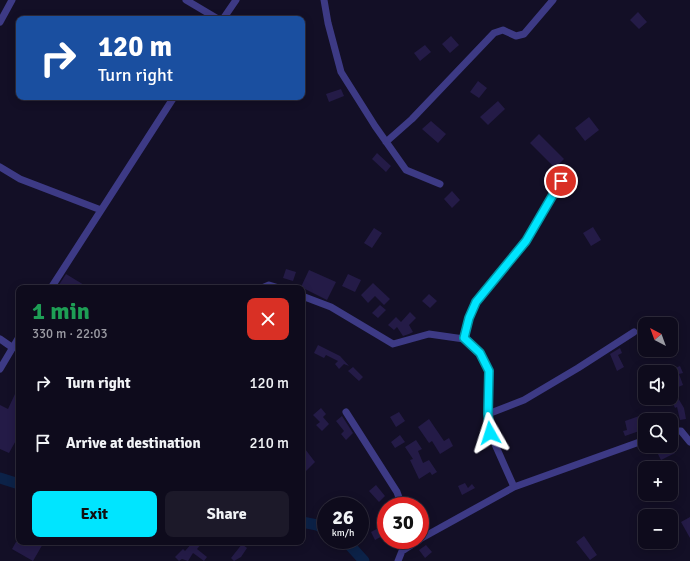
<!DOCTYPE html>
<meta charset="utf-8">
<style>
body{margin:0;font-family:Signika,sans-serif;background:#1c1929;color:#f1f3f6;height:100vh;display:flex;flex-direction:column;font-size:15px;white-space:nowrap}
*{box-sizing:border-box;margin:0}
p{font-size:13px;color:#9b9ba3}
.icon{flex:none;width:22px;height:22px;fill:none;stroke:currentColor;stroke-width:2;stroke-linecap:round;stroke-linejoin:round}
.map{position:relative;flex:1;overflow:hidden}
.sheet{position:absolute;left:16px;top:285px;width:289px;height:260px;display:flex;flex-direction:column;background:#0e0b1c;border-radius:8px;box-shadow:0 2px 10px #0003,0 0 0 1px #2e2b3b}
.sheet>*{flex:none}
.hud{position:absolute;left:16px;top:16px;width:289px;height:84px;border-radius:8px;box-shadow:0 2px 10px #0003,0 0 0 1px #2e2b3b;background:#1a4fa0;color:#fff;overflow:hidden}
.needle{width:26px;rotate:319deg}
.controls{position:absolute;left:638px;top:317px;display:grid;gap:8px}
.controls a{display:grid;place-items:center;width:40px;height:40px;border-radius:8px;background:#0e0b1c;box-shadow:0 2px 10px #0003,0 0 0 1px #2e2b3b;font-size:20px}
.speed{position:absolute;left:317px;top:497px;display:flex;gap:8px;font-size:20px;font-weight:700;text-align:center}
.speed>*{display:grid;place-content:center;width:52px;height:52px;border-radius:50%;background:#0e0b1c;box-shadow:0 2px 10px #0003,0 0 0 1px #2e2b3b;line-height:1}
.speed small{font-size:10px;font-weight:400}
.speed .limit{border:6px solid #d22;background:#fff;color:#111}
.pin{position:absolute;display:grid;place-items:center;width:34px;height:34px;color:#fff;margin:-17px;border:2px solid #fff;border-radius:50%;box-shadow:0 1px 4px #0007}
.me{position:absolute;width:44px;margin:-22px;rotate:354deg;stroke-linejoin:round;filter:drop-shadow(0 0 3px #0008)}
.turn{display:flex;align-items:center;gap:14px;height:84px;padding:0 16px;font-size:18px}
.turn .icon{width:52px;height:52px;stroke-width:2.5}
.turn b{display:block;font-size:28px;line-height:34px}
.round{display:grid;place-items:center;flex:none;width:42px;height:42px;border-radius:8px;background:#1c1929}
.summary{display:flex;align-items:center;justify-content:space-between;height:68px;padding:0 16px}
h1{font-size:24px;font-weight:700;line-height:30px;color:#1e9e55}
.button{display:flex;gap:8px;margin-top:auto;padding:8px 16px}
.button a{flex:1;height:46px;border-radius:8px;background:#00e5ff;color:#111;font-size:16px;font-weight:700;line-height:46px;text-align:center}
.button a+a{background:#1c1929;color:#f1f3f6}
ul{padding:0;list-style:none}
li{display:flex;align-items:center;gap:12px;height:60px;padding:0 16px}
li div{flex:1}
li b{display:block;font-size:15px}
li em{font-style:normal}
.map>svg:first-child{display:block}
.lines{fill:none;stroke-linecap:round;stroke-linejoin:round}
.river{stroke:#0c2248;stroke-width:11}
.building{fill:#241b47}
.minor{stroke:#3d3a85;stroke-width:7}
.route-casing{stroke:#0095a6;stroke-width:10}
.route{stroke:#00e5ff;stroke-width:7}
</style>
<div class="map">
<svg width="690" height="561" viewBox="0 0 690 561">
<rect width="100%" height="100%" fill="#130f26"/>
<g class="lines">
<path class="river" d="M0,478L19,484
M302,522L317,525L326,530
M345,540L364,561"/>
</g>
<path class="building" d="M638,12L647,22L639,29L630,20Z
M451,36L459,45L450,53L442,44Z
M425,45L431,52L420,61L414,53Z
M478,81L487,88L479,98L470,92Z
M341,89L344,96L329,102L326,94Z
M498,101L505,109L488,125L480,117Z
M589,117L599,130L585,141L575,128Z
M431,121L446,134L438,143L422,129Z
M539,134L564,159L555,168L530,143Z
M377,153L391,166L386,172L372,159Z
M452,191L460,200L452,208L444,199Z
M593,227L601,240L591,246L583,233Z
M374,228L382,233L372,248L364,243Z
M286,269L296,272L293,281L283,278Z
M309,270L336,282L327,300L301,287Z
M66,274L89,288H57Z
M348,274L361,280L355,292L342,286Z
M373,283L390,299L384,305L375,296L368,303L361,295Z
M429,294L437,301L430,308L422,301Z
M380,305L386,310L378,318L372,313Z
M410,312L416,318L409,325L413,332L409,334L403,336L397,327L394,330L388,325L396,317L401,322Z
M318,345L340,356L349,366L344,364L339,369L335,364L338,361L326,355L324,358L314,353Z
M620,348L622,353L618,355L624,367L617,371L610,354Z
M680,366L683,373L679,374L683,385L671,390V370Z
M353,367L363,377L359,381L348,371Z
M15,394L19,396V435L9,453L0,449V405L8,409Z
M678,398L684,408L686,419L680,420L677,407L675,408L672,401Z
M321,408L326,414L323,417L329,424L322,431L316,425L320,422L313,415Z
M399,412L405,421L396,427L390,417Z
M645,414L646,419L645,429L625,436L623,431L627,430L625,421Z
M342,416L353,433L346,440L341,434L344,431L336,421Z
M429,419L444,441L449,438L453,446L440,454L432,441L429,443L418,427Z
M400,435L405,442L395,448L391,442Z
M416,440L422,449L418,451L423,463L429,460L437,472L432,475L430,472L419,479L410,460L413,459L405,447Z
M302,445L315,462L306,471L302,466L306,461L302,459Z
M654,446H671L675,453L661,460Z
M465,483L468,488L472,484L475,488L462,495L458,486Z
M376,485L385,496L379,502L369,491Z
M690,517V538L681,522Z
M386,524V534L375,540L371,532Z
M584,536L597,555L590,560L576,542Z
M16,542H44L33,561L12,549Z
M193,542H203L197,549L207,557L204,561L193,553L188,561L182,559L179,561L175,557L183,549L185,551Z
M242,544L247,548L241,557L234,561L231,558Z
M426,545L432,552L425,558L419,550Z"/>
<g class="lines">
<path class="minor" d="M186,0L218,19
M324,0L328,23L341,72L375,126L406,170L440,184
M223,19L236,0
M0,22L12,0
M386,142L412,119L494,33L503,30L516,36L524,34L553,0
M0,167L20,179L101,210
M51,288L174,97
M262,288L269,285L279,288
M302,296L331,307L393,344L429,334L464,339
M0,339L13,348
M0,369L19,337
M346,412L397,492L402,506
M488,414L524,400L578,368L634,332
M671,431H681L690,442
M514,487L645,440
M420,539L514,487L490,433L488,414L489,371L480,353L464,339L469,318L476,302L526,241L561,181
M398,561L402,551L419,540"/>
</g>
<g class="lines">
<defs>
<path id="route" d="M490,433L488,414L489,371L480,353L464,338L469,318L476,302L526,241L561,181"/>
</defs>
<use href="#route" class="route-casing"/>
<use href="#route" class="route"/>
</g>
</svg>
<div class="controls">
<a><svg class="needle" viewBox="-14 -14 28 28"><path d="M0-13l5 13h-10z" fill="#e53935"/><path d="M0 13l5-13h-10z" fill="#9b9ba3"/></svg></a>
<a><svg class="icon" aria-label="sound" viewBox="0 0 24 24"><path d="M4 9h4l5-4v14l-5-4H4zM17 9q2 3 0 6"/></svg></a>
<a><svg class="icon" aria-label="search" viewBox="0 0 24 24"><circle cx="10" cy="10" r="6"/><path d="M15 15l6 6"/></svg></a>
<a>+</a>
<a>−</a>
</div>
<div class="speed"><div>26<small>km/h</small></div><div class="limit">30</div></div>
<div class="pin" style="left:561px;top:181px;background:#d93025"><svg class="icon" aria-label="arrive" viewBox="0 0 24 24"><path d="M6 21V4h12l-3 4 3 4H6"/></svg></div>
<svg class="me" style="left:490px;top:433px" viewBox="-20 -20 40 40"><path d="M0-17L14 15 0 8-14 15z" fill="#00e5ff" stroke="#fff" stroke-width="4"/></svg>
<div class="hud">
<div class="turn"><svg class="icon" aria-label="right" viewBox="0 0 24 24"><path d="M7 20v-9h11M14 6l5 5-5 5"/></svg><div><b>120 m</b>Turn right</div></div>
</div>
<section class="sheet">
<div class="summary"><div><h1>1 min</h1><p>330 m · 22:03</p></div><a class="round" style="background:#d93025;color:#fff"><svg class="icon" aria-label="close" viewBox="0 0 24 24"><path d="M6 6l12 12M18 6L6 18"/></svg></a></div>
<ul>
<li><svg class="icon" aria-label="right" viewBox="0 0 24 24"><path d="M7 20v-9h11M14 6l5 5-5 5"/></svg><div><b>Turn right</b></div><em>120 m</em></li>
<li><svg class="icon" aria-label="arrive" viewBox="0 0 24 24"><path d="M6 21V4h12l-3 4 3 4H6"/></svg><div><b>Arrive at destination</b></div><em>210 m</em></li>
</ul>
<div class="button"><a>Exit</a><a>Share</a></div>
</section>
</div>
